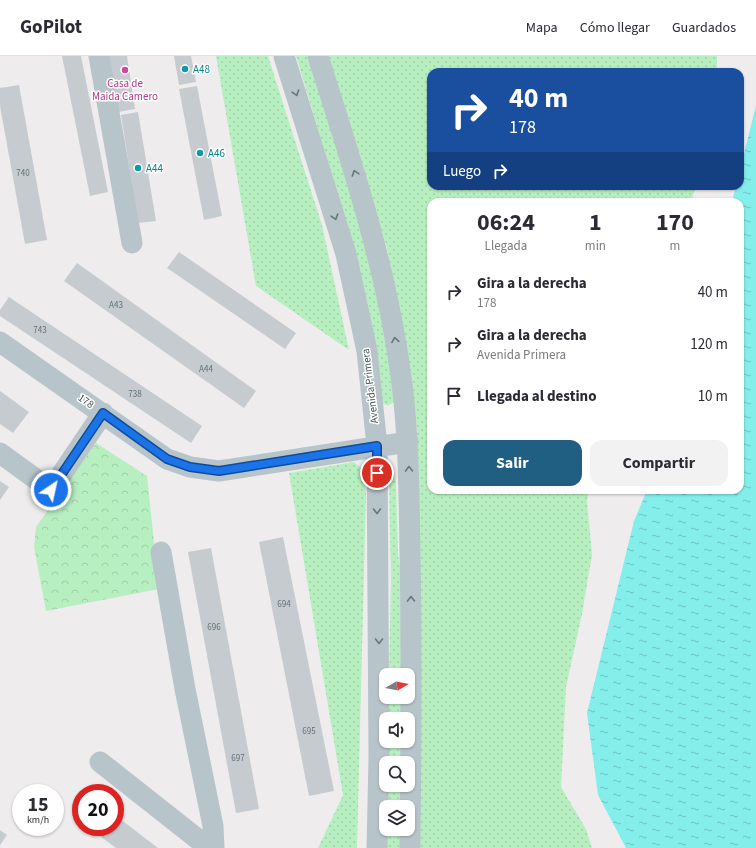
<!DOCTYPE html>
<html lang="es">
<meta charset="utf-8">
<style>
body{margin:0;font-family:"Source Sans 3",sans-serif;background:#f2f2f3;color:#2b2b33;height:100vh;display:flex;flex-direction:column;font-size:15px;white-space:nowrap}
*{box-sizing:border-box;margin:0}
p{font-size:13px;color:#7c7c81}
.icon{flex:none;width:22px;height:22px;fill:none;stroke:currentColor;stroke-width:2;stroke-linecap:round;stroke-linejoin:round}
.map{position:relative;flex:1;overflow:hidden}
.drawer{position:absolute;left:427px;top:142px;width:317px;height:296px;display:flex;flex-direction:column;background:#fff;border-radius:12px;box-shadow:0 1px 3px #0004}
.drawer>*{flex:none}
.top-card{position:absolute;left:427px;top:12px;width:317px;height:122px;border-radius:12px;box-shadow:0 1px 3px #0004;background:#1a4fa0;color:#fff;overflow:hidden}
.needle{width:26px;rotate:80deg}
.buttons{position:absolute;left:379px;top:612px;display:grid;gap:8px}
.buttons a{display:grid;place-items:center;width:36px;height:36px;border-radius:8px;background:#fff;box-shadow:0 1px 3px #0004;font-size:20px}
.speed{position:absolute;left:12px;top:728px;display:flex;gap:8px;font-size:20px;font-weight:700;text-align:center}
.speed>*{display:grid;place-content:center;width:52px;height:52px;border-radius:50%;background:#fff;box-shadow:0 1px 3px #0004;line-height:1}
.speed small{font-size:10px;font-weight:400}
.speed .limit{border:6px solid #d22;background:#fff;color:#111}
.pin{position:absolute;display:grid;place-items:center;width:34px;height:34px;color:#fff;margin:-17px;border:2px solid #fff;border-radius:50%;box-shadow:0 1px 4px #0007}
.me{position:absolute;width:44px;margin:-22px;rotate:34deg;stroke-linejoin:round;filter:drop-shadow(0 0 3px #0008)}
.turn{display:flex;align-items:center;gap:14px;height:84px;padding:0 16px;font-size:18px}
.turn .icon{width:52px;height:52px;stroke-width:2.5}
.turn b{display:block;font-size:28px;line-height:34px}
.then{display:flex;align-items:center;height:38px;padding:0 16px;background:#0003;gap:8px;font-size:15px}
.eta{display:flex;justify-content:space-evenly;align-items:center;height:68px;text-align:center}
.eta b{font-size:24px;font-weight:700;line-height:28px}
.primary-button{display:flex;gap:8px;margin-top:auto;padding:8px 16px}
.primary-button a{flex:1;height:46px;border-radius:12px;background:#215f82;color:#fff;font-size:16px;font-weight:700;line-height:46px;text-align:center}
.primary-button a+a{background:#f2f2f3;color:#2b2b33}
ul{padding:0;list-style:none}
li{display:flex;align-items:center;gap:12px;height:52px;padding:0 16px}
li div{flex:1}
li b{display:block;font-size:15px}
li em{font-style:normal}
header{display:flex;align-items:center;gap:24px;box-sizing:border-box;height:56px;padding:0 20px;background:#fff;border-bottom:1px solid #e1e1e2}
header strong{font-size:19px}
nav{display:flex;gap:22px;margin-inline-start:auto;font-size:14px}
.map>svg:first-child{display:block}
.grass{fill:url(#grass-dots)}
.forest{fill:url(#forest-crowns)}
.water{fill:url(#water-ripples)}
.building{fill:#c6cbd0}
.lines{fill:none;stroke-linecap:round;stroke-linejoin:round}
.minor{stroke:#b7c5ca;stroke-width:21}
.oneway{stroke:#66777c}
.route-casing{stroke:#114b97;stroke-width:10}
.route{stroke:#1a73e8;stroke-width:7}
.culture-dot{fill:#0f9aa8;stroke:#fff;stroke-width:1.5}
.hotel-dot{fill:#d1479c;stroke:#fff;stroke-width:1.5}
.labels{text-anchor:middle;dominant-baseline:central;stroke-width:3;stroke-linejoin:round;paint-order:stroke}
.number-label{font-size:9px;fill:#647278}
.culture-label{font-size:11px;fill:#0d838f;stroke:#fff;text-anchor:start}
.hotel-label{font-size:11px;fill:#b23c85;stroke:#fff}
.street-label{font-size:11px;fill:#44555a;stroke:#fff}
</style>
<header>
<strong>GoPilot</strong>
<nav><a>Mapa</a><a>Cómo llegar</a><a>Guardados</a></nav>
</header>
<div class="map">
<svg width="756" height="792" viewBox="0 0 756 792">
<defs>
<pattern id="grass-dots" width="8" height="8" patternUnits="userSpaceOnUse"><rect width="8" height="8" fill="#b8efc1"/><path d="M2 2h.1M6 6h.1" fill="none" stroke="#9fcfa8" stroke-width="1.8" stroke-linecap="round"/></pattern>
<pattern id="forest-crowns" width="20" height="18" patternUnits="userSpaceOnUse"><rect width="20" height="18" fill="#b8efc1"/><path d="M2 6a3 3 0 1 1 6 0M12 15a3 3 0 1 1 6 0" fill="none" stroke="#9fcfa8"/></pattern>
<pattern id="water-ripples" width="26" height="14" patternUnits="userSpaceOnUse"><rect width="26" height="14" fill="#84eeeb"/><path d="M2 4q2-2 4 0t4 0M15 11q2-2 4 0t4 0" fill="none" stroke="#6ec4c1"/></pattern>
</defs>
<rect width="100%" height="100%" fill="#efeced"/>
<path class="grass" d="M216,0H268L322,169L349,294L256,230Z
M296,0H310L361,167L386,279L394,346C389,350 386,350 382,347L354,193Z
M328,0H717V16H431V130H696L691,146H431V434H589L587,444L592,499L582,558L566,631L561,731L586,773L592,792H417V373L387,192Z
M354,406L361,412L366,436L357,792H318L343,739L289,417Z
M390,418L395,419L396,426L398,498L400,513L402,619H389L391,522L389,422Z
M389,641H402L401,663H388Z
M388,685H401V707H387Z
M387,729H400V751H387Z
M386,773H400V792H386Z"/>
<path class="forest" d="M96,387L147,420L159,533L46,555L34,491L36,471Z"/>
<path class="water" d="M756,49V792H626L598,739L587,657L634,465L647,434H740V146H732L736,130H740V114Z"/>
<path class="building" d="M62,0H81L108,136L90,140Z
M109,0H127L135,53L118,56Z
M174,0H191L196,26L179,29Z
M19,29L47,184L25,188L0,50V32Z
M197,30L222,160L204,164L179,33Z
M138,56L156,165L138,167L121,59Z
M179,196L296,277L285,293L167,212Z
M77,207L256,335L244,352L64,225Z
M9,241L202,370L191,387L0,260V254Z
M0,335L29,356L13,377L0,368Z
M0,425L9,431L0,444Z
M283,481L334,735L309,740L259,486Z
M211,492L259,753L236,757L188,496Z
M115,759L158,792H116L88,771H115Z
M0,774L7,779L0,789Z"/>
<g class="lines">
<path class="minor" d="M99,0L132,187
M284,0L346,198L367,295L377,390L379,702L377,792
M318,0C352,108 388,215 402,328C409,384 409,441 410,497C412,596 411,694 410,792
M0,286L167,403L190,411L219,415L408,386
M0,397L51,434L103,357
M161,496L185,633L213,770L214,792
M100,706L209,792"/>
</g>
<defs><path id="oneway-chevron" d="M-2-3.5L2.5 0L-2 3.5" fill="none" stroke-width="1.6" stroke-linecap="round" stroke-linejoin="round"/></defs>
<g class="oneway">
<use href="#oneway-chevron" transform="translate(296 37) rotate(73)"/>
<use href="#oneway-chevron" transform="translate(355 117) rotate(-108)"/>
<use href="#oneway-chevron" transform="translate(335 161) rotate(73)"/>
<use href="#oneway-chevron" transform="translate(395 284) rotate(-99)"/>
<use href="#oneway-chevron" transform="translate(409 413) rotate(-91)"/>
<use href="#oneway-chevron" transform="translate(377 455) rotate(90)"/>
<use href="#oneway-chevron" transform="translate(411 543) rotate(-91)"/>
<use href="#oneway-chevron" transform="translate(379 585) rotate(90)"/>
</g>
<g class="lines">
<defs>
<path id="route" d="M51,434L103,357L167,403L190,411L219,415L377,390V417"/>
</defs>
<use href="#route" class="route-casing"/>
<use href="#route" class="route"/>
</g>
<g class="culture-dot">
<circle cx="185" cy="13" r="4"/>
<circle cx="200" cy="97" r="4"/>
<circle cx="138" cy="112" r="4"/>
</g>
<circle class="hotel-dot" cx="125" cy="14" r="4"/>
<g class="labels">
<g class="number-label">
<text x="23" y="117">740</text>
<text x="116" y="249">A43</text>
<text x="40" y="274">743</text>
<text x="206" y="313">A44</text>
<text x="135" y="338">738</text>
<text x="284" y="548">694</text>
<text x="214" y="571">696</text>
<text x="309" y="675">695</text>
<text x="238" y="702">697</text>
</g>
<g class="culture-label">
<text x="193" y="13">A48</text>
<text x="208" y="97">A46</text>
<text x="146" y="112">A44</text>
</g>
<g class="hotel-label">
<text x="125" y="27">Casa de<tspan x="125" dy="13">Maida Camero</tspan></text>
</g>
<g class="street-label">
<text transform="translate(370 330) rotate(-97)">Avenida Primera</text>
<text transform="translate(86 345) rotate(35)">178</text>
</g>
</g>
</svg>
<div class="buttons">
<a><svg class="needle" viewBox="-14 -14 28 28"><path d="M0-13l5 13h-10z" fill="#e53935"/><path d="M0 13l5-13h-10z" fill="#7c7c81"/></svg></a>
<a><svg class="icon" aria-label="sound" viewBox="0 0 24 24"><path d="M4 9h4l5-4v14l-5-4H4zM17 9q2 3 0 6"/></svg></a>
<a><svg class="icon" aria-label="search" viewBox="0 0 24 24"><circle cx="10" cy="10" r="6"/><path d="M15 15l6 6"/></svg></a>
<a><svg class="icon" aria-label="layers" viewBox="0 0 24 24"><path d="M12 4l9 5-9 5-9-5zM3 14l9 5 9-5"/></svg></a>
</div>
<div class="speed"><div>15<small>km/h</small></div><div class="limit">20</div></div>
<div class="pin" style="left:377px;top:417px;background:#d93025"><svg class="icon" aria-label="arrive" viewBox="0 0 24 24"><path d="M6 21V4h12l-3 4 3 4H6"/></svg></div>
<svg class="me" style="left:51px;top:434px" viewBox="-20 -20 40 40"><circle r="17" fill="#1a73e8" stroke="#fff" stroke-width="3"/><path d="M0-11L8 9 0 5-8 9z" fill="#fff"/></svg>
<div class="top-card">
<div class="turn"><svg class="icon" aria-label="right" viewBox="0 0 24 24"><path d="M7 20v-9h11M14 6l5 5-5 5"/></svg><div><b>40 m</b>178</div></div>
<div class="then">Luego<svg class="icon" aria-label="right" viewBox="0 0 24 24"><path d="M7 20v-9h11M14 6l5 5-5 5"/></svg></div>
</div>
<section class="drawer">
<div class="eta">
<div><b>06:24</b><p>Llegada</p></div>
<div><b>1</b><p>min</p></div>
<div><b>170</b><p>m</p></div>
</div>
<ul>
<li><svg class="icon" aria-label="right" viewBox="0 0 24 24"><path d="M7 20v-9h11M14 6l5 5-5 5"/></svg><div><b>Gira a la derecha</b><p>178</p></div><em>40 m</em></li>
<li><svg class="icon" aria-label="right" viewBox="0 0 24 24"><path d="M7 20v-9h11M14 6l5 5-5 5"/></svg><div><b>Gira a la derecha</b><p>Avenida Primera</p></div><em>120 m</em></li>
<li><svg class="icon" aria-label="arrive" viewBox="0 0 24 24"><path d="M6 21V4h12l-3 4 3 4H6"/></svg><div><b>Llegada al destino</b></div><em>10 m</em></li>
</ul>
<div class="primary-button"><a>Salir</a><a>Compartir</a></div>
</section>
</div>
